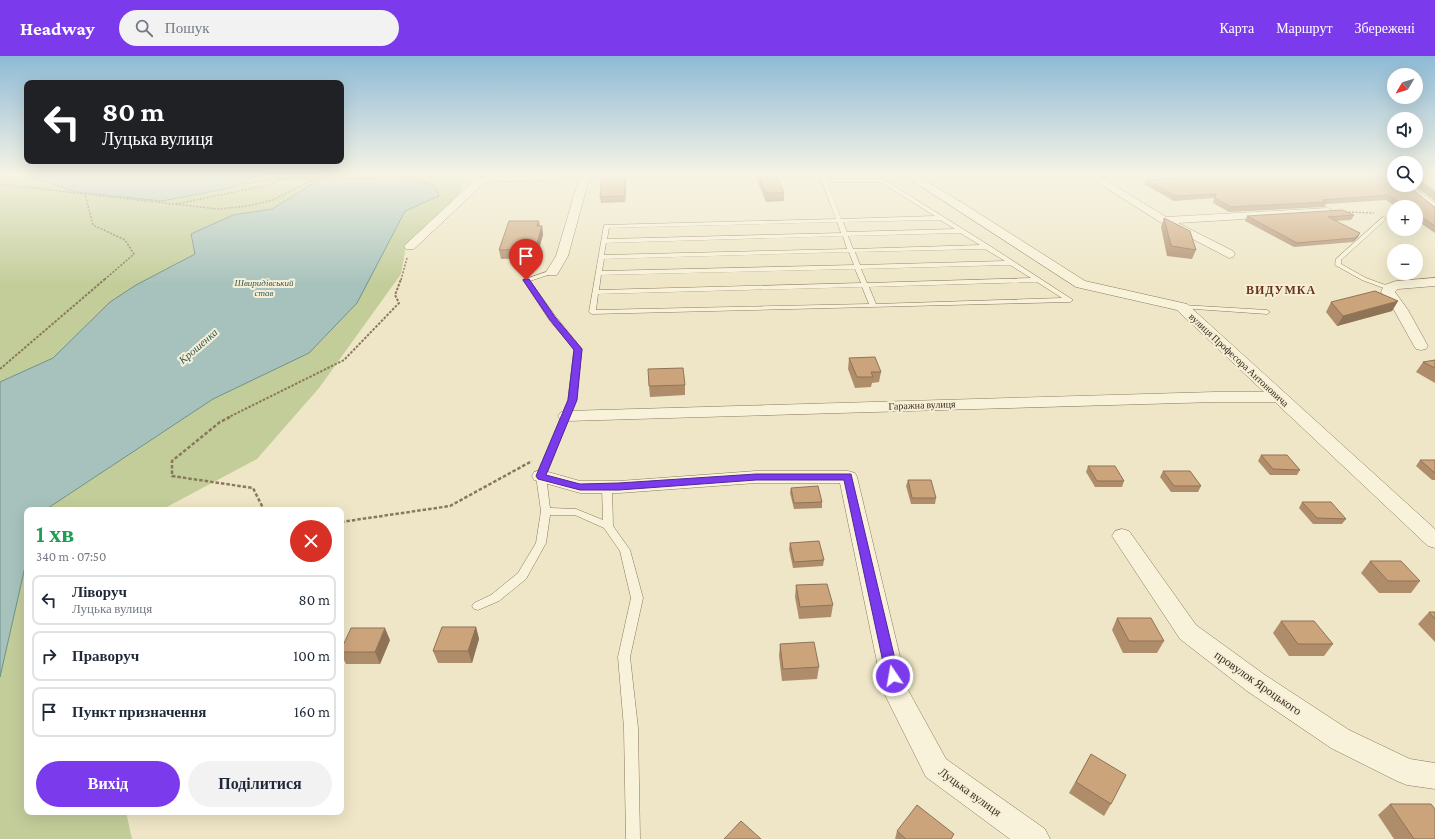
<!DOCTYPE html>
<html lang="uk">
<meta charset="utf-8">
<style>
body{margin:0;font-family:"Crimson Pro",serif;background:#f2f2f3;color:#1f2937;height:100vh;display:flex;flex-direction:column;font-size:15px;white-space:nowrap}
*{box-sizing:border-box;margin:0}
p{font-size:13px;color:#747a83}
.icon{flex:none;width:22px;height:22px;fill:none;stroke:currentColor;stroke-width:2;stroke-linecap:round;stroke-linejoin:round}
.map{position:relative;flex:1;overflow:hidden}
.side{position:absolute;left:24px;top:451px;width:320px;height:308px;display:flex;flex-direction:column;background:#fff;border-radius:8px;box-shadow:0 4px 16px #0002}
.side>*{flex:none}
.guide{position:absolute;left:24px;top:24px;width:320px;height:84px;border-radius:8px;box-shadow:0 4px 16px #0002;background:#202124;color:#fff;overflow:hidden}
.needle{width:26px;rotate:232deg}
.controls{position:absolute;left:1387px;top:12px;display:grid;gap:8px}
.controls a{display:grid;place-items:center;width:36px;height:36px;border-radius:50%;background:#fff;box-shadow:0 4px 16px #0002;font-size:20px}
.pin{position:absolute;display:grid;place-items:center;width:34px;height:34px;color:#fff;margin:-41px -17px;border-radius:50% 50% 50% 0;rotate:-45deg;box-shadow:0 0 4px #0007}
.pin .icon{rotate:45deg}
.me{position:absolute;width:44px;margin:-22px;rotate:348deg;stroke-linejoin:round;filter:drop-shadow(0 0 3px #0008)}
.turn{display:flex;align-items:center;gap:14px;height:84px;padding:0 12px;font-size:18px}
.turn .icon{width:52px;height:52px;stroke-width:2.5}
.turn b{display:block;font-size:28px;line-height:34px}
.round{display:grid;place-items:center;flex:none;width:42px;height:42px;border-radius:21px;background:#f2f2f3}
.head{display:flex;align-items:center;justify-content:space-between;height:68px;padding:0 12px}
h1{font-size:24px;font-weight:600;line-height:30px;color:#1e9e55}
.action{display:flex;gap:8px;margin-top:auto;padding:8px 12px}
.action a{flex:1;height:46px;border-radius:24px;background:#7c3aed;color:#fff;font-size:16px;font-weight:600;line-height:46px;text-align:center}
.action a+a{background:#f2f2f3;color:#1f2937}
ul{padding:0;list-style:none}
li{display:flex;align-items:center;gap:12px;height:50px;margin:0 8px 6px;padding:0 4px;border:2px solid #e0e1e3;border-radius:8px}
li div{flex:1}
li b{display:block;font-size:15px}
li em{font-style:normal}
header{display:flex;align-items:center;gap:24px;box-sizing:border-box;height:56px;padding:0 20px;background:#7c3aed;color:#fff}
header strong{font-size:19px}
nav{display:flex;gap:22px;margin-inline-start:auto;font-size:14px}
.search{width:280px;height:36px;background:#f2f2f3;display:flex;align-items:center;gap:10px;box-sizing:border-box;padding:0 14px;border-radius:22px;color:#747a83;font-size:15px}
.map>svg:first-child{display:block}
.green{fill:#c3cd9a}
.water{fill:#a7c2bc;stroke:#6e918b}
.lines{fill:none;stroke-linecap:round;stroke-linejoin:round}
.river{fill:#a7c2bc;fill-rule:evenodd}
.lane-casing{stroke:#8a785c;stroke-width:1}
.street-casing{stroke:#8a785c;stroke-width:1}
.path-far2{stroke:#8a785c;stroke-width:1.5;stroke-dasharray:2 1.5;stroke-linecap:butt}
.path-far1{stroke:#8a785c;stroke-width:2;stroke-dasharray:2.5 1.5;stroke-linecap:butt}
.path{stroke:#8a785c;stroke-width:2.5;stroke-dasharray:3.5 2;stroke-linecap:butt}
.lane{fill:#f9f2da;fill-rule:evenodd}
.street{fill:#f9f2da;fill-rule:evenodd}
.wall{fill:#af8d6b}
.shaded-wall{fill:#8f7357}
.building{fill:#cca47c;stroke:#8f7357}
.route{fill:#7c3aed;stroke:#51269a}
.labels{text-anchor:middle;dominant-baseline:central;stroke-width:4;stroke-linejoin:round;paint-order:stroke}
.far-water-label{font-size:9px;font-style:italic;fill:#2f595a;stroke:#f6efd6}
.street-label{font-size:10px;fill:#3a2e1f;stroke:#f6efd6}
.water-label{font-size:11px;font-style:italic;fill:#2f595a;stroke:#f6efd6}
.far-district-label{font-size:12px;font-weight:bold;letter-spacing:1px;fill:#67341f;stroke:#f6efd6}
.near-street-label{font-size:12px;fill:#3a2e1f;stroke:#f6efd6}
</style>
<header>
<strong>Headway</strong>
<div class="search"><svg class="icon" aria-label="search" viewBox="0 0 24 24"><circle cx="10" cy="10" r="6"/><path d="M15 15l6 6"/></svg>Пошук</div>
<nav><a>Карта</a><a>Маршрут</a><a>Збережені</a></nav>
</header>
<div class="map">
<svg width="1435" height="783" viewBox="0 0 1435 783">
<rect width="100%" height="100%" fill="#eee6c6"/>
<path class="green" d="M0,118H23L76,136L231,132L261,118H456L455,121L472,124L462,129V135L406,190L401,218L319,332L257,403L161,454H45L213,343L309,297L357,247L405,155L439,139L322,122L272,153L233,159L195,198L136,229L110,246L53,302L0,326Z
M27,502V756H126L132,783H0V621Z"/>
<path class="water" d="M23,118H261L231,132L162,145L76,136Z
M322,122L417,124L435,130L439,140L405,155L357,247L309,297L213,343L45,454H27V502L0,621V326L53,302L110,246L136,229L195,198L191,178L233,159L272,153Z"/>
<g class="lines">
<path class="river" d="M385,118H405L363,158L356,160L349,158L346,154L349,150Z"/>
<defs>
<path id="lane" d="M819,118H824L826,123H883L990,190L1073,244L1070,246L592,258L589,256L604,169L836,163ZM827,126H880L935,160L841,163ZM940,164L955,173L847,176L843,166ZM837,166L841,177L607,183L609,172ZM960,177L980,189L853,193L848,180ZM843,180L847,193L604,199L606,187ZM985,193L1005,205L860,209L855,196ZM849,196L854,209L602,215L604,203ZM1010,209L1031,222L867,227L861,213ZM855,213L861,227L599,234L601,219ZM1037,226L1062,242L876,248L869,231ZM862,231L869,248L596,254L598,238Z
M1383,161L1385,162V164L1341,204V208L1366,222L1391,231L1392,232L1389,234L1362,224L1335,209L1336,203Z
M552,214L555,216L554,217L530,225L556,261L582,293L576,344L546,420L550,452L576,453L603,464L602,431L604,429H610L612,431L613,470L630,494L643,542L630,601L638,672L640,783H626L624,672L618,601L631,542L620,495L604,472L575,459H550L546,487L526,523L499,545L478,554L474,553L472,550L474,547L491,539L518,517L536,487L541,455L536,420L568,344L574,293L550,265L523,224Z
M1182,249L1267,254L1270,256L1267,258L1180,252L1179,251Z"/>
<path id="street" d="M540,118H652L647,121L589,123L568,200L557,219H547L546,216L556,200L579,123L485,126L414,193H406L404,190L478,121Z
M902,118H914L961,146L1085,225L1187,248L1435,473V492L1428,490L1275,346H1215L567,365L561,364L558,360L561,356L567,355L1215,336H1264L1177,254L1076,231Z
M1084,118H1096L1166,161L1328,152L1333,155L1328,158L1178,167L1233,195L1235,198L1233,201L1229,202L1160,166Z
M1386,118H1394V124L1390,123Z
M1400,129H1411L1435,147V155L1431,154Z
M1435,222V230L1398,233L1395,236L1408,254L1428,290L1426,293L1421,294L1416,293L1414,290L1394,254L1381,236L1384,229L1396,225Z
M541,414L580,425H619L756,415H848L855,417L857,421L908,634L946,703L1045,773L1050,783H1010L926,721L883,635L840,427H756L619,437H580L534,424L532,420L534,416Z
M1122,473L1129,475L1196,569L1265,619L1349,674L1410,703L1435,707V733L1407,729L1397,725L1331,692L1247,635L1180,583L1112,480L1115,475Z"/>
</defs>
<use href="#lane" class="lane-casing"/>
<use href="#street" class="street-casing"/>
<path class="path-far2" d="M0,128L85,138L93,169L125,184L134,198L104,224
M244,128C316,116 391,120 464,121
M85,138L218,153L248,150L273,144L324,118
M176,148L269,129L286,122
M1345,156L1374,157
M401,224L407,202"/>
<path class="path-far1" d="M0,313L105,223
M227,362L344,304L399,247L395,239L401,223"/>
<path class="path" d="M230,361L220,366L172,405V420L253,432L264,454
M341,466L450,450L532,405"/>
<use href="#lane" class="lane"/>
<use href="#street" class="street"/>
</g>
<path class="wall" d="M756,118H776L784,137V145L766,146L756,122Z
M1172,118H1391L1433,150L1435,151V177L1416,164V151H1396L1386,144L1326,148L1325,151L1229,156L1213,147L1214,142L1174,145L1144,128L1146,124L1172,122Z
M1416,122L1435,135V145L1414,129H1416Z
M626,123L625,146L601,147L600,141Z
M1354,159L1351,164L1335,165L1360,177L1358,181L1353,186L1294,191L1245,165L1247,160Z
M1164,162L1196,194L1192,203L1167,200L1161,171Z
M539,165L540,170H542L543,179L537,199H529L528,202L501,203L499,194Z
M1398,245L1392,255L1337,270L1326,256L1331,246Z
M849,302L881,316L879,326L872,327L871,331L855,332L848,313Z
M1435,304V327L1416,316L1423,306Z
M685,329V339L650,341L649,330Z
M1261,399L1300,414L1297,419H1270L1258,405Z
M1420,404H1435V424H1432L1416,410Z
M1088,410L1124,425L1122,431H1095L1086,416Z
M1163,415L1201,430L1198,436H1171L1160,421Z
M908,424L936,442L935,448H911L906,430Z
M791,432L822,446V452L794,453L790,437Z
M1302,446L1346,463L1342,468H1313L1299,452Z
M790,487L824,504L823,510L793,512L789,493Z
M1370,505L1420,525L1411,537H1379L1361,517Z
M796,529L833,549L831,561L799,563L795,541Z
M1429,556H1435V586L1418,568Z
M1117,562L1164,585L1157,597H1123L1112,574Z
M1281,565L1333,588L1324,600H1289L1273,577Z
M476,571L479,583L472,607H438L433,595Z
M390,584L380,608H346L341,598V594Z
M780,588L819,611L817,623L782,625L779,600Z
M1091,698L1111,748L1104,760L1069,737Z
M1390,748L1435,783H1394L1378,759Z
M897,775L952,783H895Z"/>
<path class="shaded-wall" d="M625,118L626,123L625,146Z
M542,170L543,179L537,199L536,190Z
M1360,177L1358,181L1353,186L1355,182Z
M528,190L529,199L528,202L527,193Z
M1398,245L1392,255L1337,270L1343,260Z
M476,571L479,583L472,607L468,595Z
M385,572L390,584L380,608L375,596Z"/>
<path class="building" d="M602,118H625V140L600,141Z
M758,118H776L784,137H766Z
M1174,118H1391V119L1394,120V129H1407L1433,150L1435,151V170L1416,157V151H1406L1388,139L1322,144L1327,146L1231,151L1215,142L1216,138L1176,140L1146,124L1174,122Z
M1416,122L1435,135V138L1416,124Z
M1342,154L1354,159L1328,161L1360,177L1355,182L1297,187L1247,160Z
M1164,162L1190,175L1196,194L1171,190Z
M509,165H539L537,170H542L536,190H528L527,193L499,194Z
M1375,235L1398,245L1343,260L1331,246Z
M875,301L881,316H871L873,321H857L849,302Z
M1435,304V312L1423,306Z
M683,312L685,329L649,330L648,313Z
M1261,399H1287L1300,414L1273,413Z
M1420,404H1435V417Z
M1088,410H1115L1124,425H1097Z
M1163,415H1190L1201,430H1174Z
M908,424H931L936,442H912Z
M818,430L822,446L794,447L791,432Z
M1302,446H1331L1346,463L1317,462Z
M819,485L824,504L794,506L790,487Z
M1370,505H1401L1420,525H1388Z
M827,528L833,549L800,551L796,529Z
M1429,556H1435V563Z
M1117,562H1151L1164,585H1129Z
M1281,565H1314L1333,588H1298Z
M442,571H476L468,595H433Z
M351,572H385L375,596H341V594Z
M814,586L819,611L783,613L780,588Z
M1091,698L1126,719L1111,748L1076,726Z
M1390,748H1431L1435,753V783H1414Z
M917,749L954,778L951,783H906L897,775Z
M741,765L761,783H724Z"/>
<linearGradient id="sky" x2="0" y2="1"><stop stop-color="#8ebad6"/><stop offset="0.52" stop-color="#f7f4e5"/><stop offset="1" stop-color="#f7f4e5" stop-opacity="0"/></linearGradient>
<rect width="1435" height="228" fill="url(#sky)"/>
<path class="route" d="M524,223H529L555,261L582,293L577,344L546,419L580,428L619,427L756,418H851L899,620L897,624L893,625L888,624L886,620L844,424H756L619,434H580L538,423L536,420L568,344L574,294L550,264L523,224Z"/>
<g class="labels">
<g class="far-water-label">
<text x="264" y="227">Швиридівський<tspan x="264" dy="10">став</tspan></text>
</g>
<g class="street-label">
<text transform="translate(1239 304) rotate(43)">вулиця Професора Антоновича</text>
<text transform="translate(922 349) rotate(-2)">Гаражна вулиця</text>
</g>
<g class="water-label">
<text transform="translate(198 290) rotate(-41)">Крошенка</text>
</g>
<g class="far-district-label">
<text x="1281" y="234">ВИДУМКА</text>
</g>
<g class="near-street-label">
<text transform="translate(1258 627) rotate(35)">провулок Яроцького</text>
<text transform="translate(970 736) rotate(36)">Луцька вулиця</text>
</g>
</g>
</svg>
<div class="controls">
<a><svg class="needle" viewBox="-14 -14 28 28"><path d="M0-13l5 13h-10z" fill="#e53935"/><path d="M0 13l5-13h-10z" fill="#747a83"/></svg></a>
<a><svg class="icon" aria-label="sound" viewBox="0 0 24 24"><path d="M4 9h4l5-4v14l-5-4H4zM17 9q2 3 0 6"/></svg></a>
<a><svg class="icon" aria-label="search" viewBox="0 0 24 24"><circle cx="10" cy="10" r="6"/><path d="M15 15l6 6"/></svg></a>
<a>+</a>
<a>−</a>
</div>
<div class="pin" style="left:526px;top:224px;background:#d93025"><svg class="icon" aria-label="arrive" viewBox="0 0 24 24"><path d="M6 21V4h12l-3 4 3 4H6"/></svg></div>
<svg class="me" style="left:893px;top:620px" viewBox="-20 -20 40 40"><circle r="17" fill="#7c3aed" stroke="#fff" stroke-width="3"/><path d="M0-11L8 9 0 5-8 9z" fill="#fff"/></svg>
<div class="guide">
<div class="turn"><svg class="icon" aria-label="left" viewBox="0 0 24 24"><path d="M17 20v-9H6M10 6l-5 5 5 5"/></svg><div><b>80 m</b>Луцька вулиця</div></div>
</div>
<section class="side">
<div class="head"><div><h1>1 хв</h1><p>340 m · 07:50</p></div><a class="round" style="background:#d93025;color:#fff"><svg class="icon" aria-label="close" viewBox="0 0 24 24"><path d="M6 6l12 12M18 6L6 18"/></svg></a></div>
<ul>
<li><svg class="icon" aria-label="left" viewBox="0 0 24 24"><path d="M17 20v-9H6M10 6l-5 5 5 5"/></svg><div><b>Ліворуч</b><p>Луцька вулиця</p></div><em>80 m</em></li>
<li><svg class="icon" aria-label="right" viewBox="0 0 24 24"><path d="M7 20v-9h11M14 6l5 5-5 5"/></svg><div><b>Праворуч</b></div><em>100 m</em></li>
<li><svg class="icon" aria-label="arrive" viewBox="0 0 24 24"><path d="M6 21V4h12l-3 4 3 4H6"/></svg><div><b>Пункт призначення</b></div><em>160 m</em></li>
</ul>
<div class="action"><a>Вихід</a><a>Поділитися</a></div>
</section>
</div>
